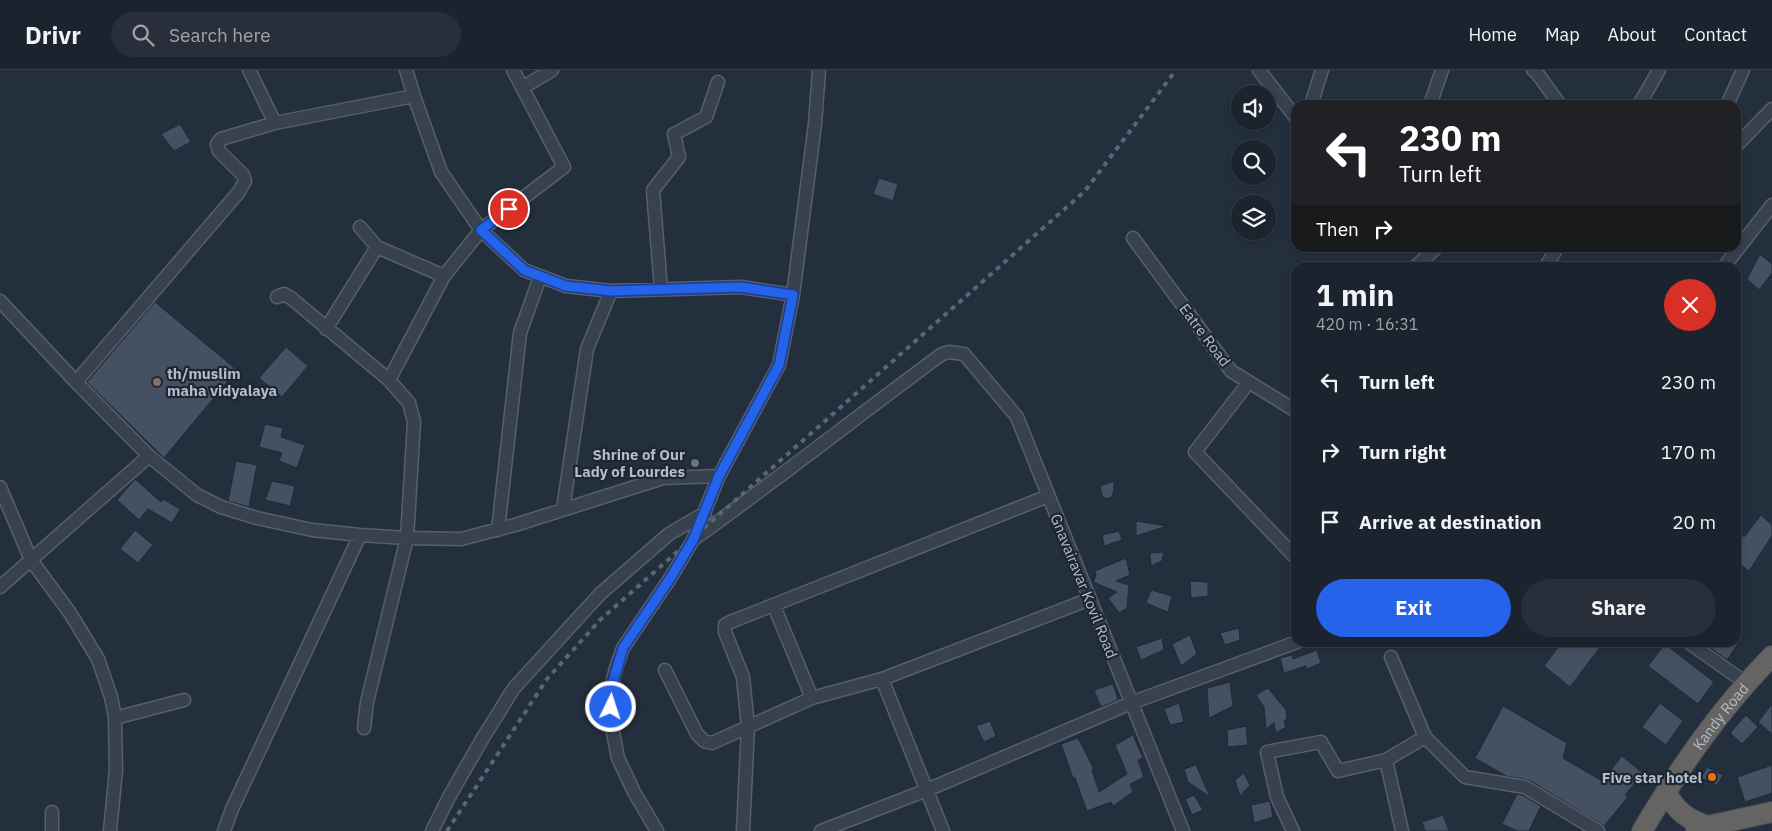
<!DOCTYPE html>
<meta charset="utf-8">
<style>
body{margin:0;font-family:"IBM Plex Sans",sans-serif;background:#282f3a;color:#f1f3f6;height:100vh;display:flex;flex-direction:column;font-size:19px;white-space:nowrap}
*{box-sizing:border-box;margin:0}
p{font-size:16px;color:#a0a4aa}
.icon{flex:none;width:28px;height:28px;fill:none;stroke:currentColor;stroke-width:2;stroke-linecap:round;stroke-linejoin:round}
.map{position:relative;flex:1;overflow:hidden}
.details{position:absolute;left:1291px;top:192px;width:450px;height:385px;display:flex;flex-direction:column;background:#1b232e;border-radius:15px;box-shadow:0 2px 8px #0003,0 0 0 1px #39404a}
.details>*{flex:none}
.banner{position:absolute;left:1291px;top:30px;width:450px;height:152px;border-radius:15px;box-shadow:0 2px 8px #0003,0 0 0 1px #39404a;background:#202124;color:#fff;overflow:hidden}
.buttons{position:absolute;left:1231px;top:15px;display:grid;gap:10px}
.buttons a{display:grid;place-items:center;width:45px;height:45px;border-radius:50%;background:#1b232e;box-shadow:0 2px 8px #0003,0 0 0 1px #39404a;font-size:25px}
.pin{position:absolute;display:grid;place-items:center;width:42px;height:42px;color:#fff;margin:-21px;border:2px solid #fff;border-radius:50%;box-shadow:0 1px 5px #0007}
.me{position:absolute;width:55px;margin:-28px;rotate:4deg;stroke-linejoin:round;filter:drop-shadow(0 0 4px #0008)}
.turn{display:flex;align-items:center;gap:18px;height:105px;padding:0 25px;font-size:22px}
.turn .icon{width:65px;height:65px;stroke-width:2.5}
.turn b{display:block;font-size:35px;line-height:42px}
.then{display:flex;align-items:center;height:48px;padding:0 25px;background:#0003;gap:10px;font-size:19px}
.round{display:grid;place-items:center;flex:none;width:52px;height:52px;border-radius:26px;background:#282f3a}
.overview{display:flex;align-items:center;justify-content:space-between;height:85px;padding:0 25px}
h1{font-size:30px;font-weight:800;line-height:38px}
.action{display:flex;gap:10px;margin-top:auto;padding:10px 25px}
.action a{flex:1;height:58px;border-radius:30px;background:#2563eb;color:#fff;font-size:20px;font-weight:800;line-height:58px;text-align:center}
.action a+a{background:#282f3a;color:#f1f3f6}
ul{padding:0;list-style:none}
li{display:flex;align-items:center;gap:15px;height:70px;padding:0 25px}
li div{flex:1}
li b{display:block;font-size:19px}
li em{font-style:normal}
header{display:flex;align-items:center;gap:30px;box-sizing:border-box;height:70px;padding:0 25px;background:#1b232e;border-bottom:1px solid #39404a}
header strong{font-size:24px}
nav{display:flex;gap:28px;margin-inline-start:auto;font-size:18px}
.search{width:350px;height:45px;background:#282f3a;display:flex;align-items:center;gap:12px;box-sizing:border-box;padding:0 18px;border-radius:28px;color:#a0a4aa;font-size:19px}
.map>svg:first-child{display:block}
.building{fill:#455162;stroke:#1f2835}
.lines{fill:none;stroke-linecap:round;stroke-linejoin:round}
.minor-casing{stroke:#565f6c;stroke-width:15}
.trunk-casing{stroke:#434c59;stroke-width:22}
.minor{stroke:#38414e;stroke-width:12}
.trunk{stroke:#656462;stroke-width:20}
.rail{stroke:#5a6575;stroke-width:4;stroke-dasharray:5 5;stroke-linecap:butt}
.route-casing{stroke:#184099;stroke-width:12}
.route{stroke:#2563eb;stroke-width:9}
.education-dot{fill:#8d6e63;stroke:#1d2633;stroke-width:2}
.worship-dot{fill:#6b7280;stroke:#1d2633;stroke-width:2}
.food-dot{fill:#e8710a;stroke:#1d2633;stroke-width:2}
.labels{text-anchor:middle;dominant-baseline:central;stroke-width:4.5;stroke-linejoin:round;paint-order:stroke}
.street-label{font-size:15px;fill:#b4bcc9;stroke:#1d2633}
.poi-label{font-size:15px;font-weight:bold;fill:#b4bcc9;stroke:#1d2633;text-anchor:end}
</style>
<header>
<strong>Drivr</strong>
<div class="search"><svg class="icon" aria-label="search" viewBox="0 0 24 24"><circle cx="10" cy="10" r="6"/><path d="M15 15l6 6"/></svg>Search here</div>
<nav><a>Home</a><a>Map</a><a>About</a><a>Contact</a></nav>
</header>
<div class="map">
<svg width="1772" height="761" viewBox="0 0 1772 761">
<rect width="100%" height="100%" fill="#242f3e"/>
<path class="building" d="M180,54L191,72L174,81L161,64Z
M879,108L898,114L893,131L873,124Z
M1760,184L1772,194V203L1759,220L1747,209Z
M155,232L237,300L164,388L87,312Z
M286,277L308,296L282,327L259,308Z
M265,354L283,358L281,367L305,375L297,398L279,391L282,383L259,377Z
M236,391L257,395L249,437L228,431Z
M135,409L161,432L163,429L180,439L172,453L148,439L139,450L117,430Z
M272,411L295,416L290,436L265,430Z
M1114,411V420L1111,428H1103L1100,416Z
M1761,445L1772,455V466L1749,501L1736,491V459L1744,467Z
M1136,451L1167,456L1136,466Z
M135,460L153,475L138,493L120,479Z
M1119,461L1122,470L1104,476L1102,465Z
M1164,482L1162,491L1151,496L1150,483Z
M1126,488L1130,505L1116,511L1129,515L1127,538L1119,543L1108,528L1117,522L1093,512L1096,506L1095,501Z
M1190,511L1208,512V526L1191,528Z
M1151,520L1172,526L1168,542L1146,533Z
M1239,558L1240,570L1225,575L1220,563Z
M1190,565L1197,584L1181,596L1172,574Z
M1162,568L1164,580L1141,590L1136,577Z
M1562,572H1604L1570,617L1544,596Z
M1703,572H1739L1727,590Z
M1665,574L1714,612L1698,634L1648,596Z
M1317,580L1321,593L1307,599L1306,596L1284,603L1280,588L1292,585L1293,589Z
M1230,612L1233,636L1209,648L1207,618Z
M1113,614L1118,630L1101,637L1094,620Z
M1268,618L1286,640L1287,648L1284,651L1286,657L1276,663L1274,653L1266,659L1264,637L1256,625Z
M1179,633L1184,652L1170,655L1164,639Z
M1660,633L1683,651L1666,675L1642,657Z
M1772,634V664L1758,652Z
M1503,636L1567,673L1563,688L1602,711L1622,686L1643,703L1625,725L1628,727L1604,756L1529,710L1506,706L1475,688Z
M1746,645L1758,657L1742,674L1730,663Z
M990,651L996,666L984,672L976,656Z
M1246,656L1248,675L1228,677L1227,660Z
M1133,665L1143,688L1138,690L1144,707L1130,714L1133,722L1113,736L1111,732L1087,741L1075,708H1073L1061,674L1078,668L1094,699L1092,700L1099,722L1127,704L1115,675Z
M1196,695L1210,727L1188,712L1184,699Z
M1772,695V723L1745,732L1737,707Z
M1707,697L1723,705L1717,715L1701,708Z
M1244,703L1250,715L1240,726L1235,710Z
M1517,724L1522,725L1541,736L1529,761H1517L1502,754Z
M1194,725L1203,740L1192,745L1185,729Z
M1270,731L1273,747L1254,753L1251,735Z
M1443,745L1449,761H1425L1422,752Z"/>
<g class="lines">
<defs>
<path id="minor" d="M249,0L275,53
M406,0L414,26L441,102L481,160L524,200L566,216L611,221L741,217L793,225L779,295L719,406L693,470L671,507L623,578L616,598L610,622L611,652L618,688L634,722L657,761
M1259,0L1296,48
M1533,0L1537,3L1560,35
M522,18L552,0
M1311,35L1322,0
M1430,35L1442,0
M1639,35L1659,0
M1727,35L1743,0
M1736,76L1772,39
M360,157L377,177L444,206
M1133,168L1231,301L1296,341
M1414,198L1436,178
M1545,198L1557,178
M1723,198L1772,135
M661,219L653,120L679,87L674,64L706,47L718,12
M793,225L815,54L819,0
M277,227L284,224L291,228L389,310L409,333L414,352L407,468L367,632L364,658
M0,231L76,312L149,386L197,425L221,437L257,448L312,460L360,465L407,468L461,469L515,455L663,408L719,406
M326,259L377,177
M389,310L444,206L481,160L564,97L513,0
M76,312L238,123L245,111L243,105L219,81L217,74L221,69L275,53L414,26
M1249,312L1195,382L1296,488
M0,417L31,490L70,543L98,589L111,627L115,648L116,700L110,761
M563,439L587,279L611,221
M498,460L520,263L540,207
M694,469C778,409 859,345 942,284L949,282L964,284L1017,347L1183,761
M0,517L149,386
M774,536L812,628
M1688,572L1746,613
M1391,587L1425,667L1465,707L1525,717L1598,761
M665,600L697,664L704,671L712,673L812,628L882,609L1090,529
M882,609L943,761
M115,648L184,630
M52,761V742
M224,761L232,739L360,465
M432,761L449,727L484,666L514,618L600,524L669,464L705,443
M743,761L748,657L743,607L725,562V555L728,553L1048,426
M821,761L927,720L1131,633L1297,572
M1293,761L1277,727L1267,682L1321,672L1338,701L1386,690
M1402,761L1386,690L1425,667"/>
<g id="trunk">
<path d="M1666,722C1676,741 1688,750 1708,756"/>
<path id="s1" d="M1642,761C1680,697 1720,639 1772,586"/>
<path d="M1696,761L1708,756L1772,742"/>
</g>
</defs>
<use href="#minor" class="minor-casing"/>
<use href="#trunk" class="trunk-casing"/>
<use href="#minor" class="minor"/>
<use href="#trunk" class="trunk"/>
<path class="rail" d="M447,761L547,609L600,550L1085,121L1176,0"/>
</g>
<g class="lines">
<defs>
<path id="route" d="M509,139L481,160L524,200L566,216L611,221L740,217L793,225L779,295L719,406L693,470L671,507L623,578L610,622L611,637"/>
</defs>
<use href="#route" class="route-casing"/>
<use href="#route" class="route"/>
</g>
<circle class="education-dot" cx="157" cy="312" r="5"/>
<circle class="worship-dot" cx="695" cy="393" r="5"/>
<circle class="food-dot" cx="1712" cy="707" r="5"/>
<g class="labels">
<g class="street-label">
<text transform="translate(1205 265) rotate(53)">Eatre Road</text>
<text transform="translate(1084 516) rotate(68)">Gnavairavar Kovil Road</text>
<text stroke="none"><textPath href="#s1" startOffset="139">Kandy Road</textPath></text>
</g>
<g class="poi-label">
<text x="167" y="303" text-anchor="start">th/muslim<tspan x="167" dy="17">maha vidyalaya</tspan></text>
<text x="685" y="384">Shrine of Our<tspan x="685" dy="17">Lady of Lourdes</tspan></text>
<text x="1702" y="707">Five star hotel</text>
</g>
</g>
</svg>
<div class="buttons">
<a><svg class="icon" aria-label="sound" viewBox="0 0 24 24"><path d="M4 9h4l5-4v14l-5-4H4zM17 9q2 3 0 6"/></svg></a>
<a><svg class="icon" aria-label="search" viewBox="0 0 24 24"><circle cx="10" cy="10" r="6"/><path d="M15 15l6 6"/></svg></a>
<a><svg class="icon" aria-label="layers" viewBox="0 0 24 24"><path d="M12 4l9 5-9 5-9-5zM3 14l9 5 9-5"/></svg></a>
</div>
<div class="pin" style="left:509px;top:139px;background:#d93025"><svg class="icon" aria-label="arrive" viewBox="0 0 24 24"><path d="M6 21V4h12l-3 4 3 4H6"/></svg></div>
<svg class="me" style="left:611px;top:637px" viewBox="-20 -20 40 40"><circle r="17" fill="#2563eb" stroke="#fff" stroke-width="3"/><path d="M0-11L8 9 0 5-8 9z" fill="#fff"/></svg>
<div class="banner">
<div class="turn"><svg class="icon" aria-label="left" viewBox="0 0 24 24"><path d="M17 20v-9H6M10 6l-5 5 5 5"/></svg><div><b>230 m</b>Turn left</div></div>
<div class="then">Then<svg class="icon" aria-label="right" viewBox="0 0 24 24"><path d="M7 20v-9h11M14 6l5 5-5 5"/></svg></div>
</div>
<section class="details">
<div class="overview"><div><h1>1 min</h1><p>420 m · 16:31</p></div><a class="round" style="background:#d93025;color:#fff"><svg class="icon" aria-label="close" viewBox="0 0 24 24"><path d="M6 6l12 12M18 6L6 18"/></svg></a></div>
<ul>
<li><svg class="icon" aria-label="left" viewBox="0 0 24 24"><path d="M17 20v-9H6M10 6l-5 5 5 5"/></svg><div><b>Turn left</b></div><em>230 m</em></li>
<li><svg class="icon" aria-label="right" viewBox="0 0 24 24"><path d="M7 20v-9h11M14 6l5 5-5 5"/></svg><div><b>Turn right</b></div><em>170 m</em></li>
<li><svg class="icon" aria-label="arrive" viewBox="0 0 24 24"><path d="M6 21V4h12l-3 4 3 4H6"/></svg><div><b>Arrive at destination</b></div><em>20 m</em></li>
</ul>
<div class="action"><a>Exit</a><a>Share</a></div>
</section>
</div>
